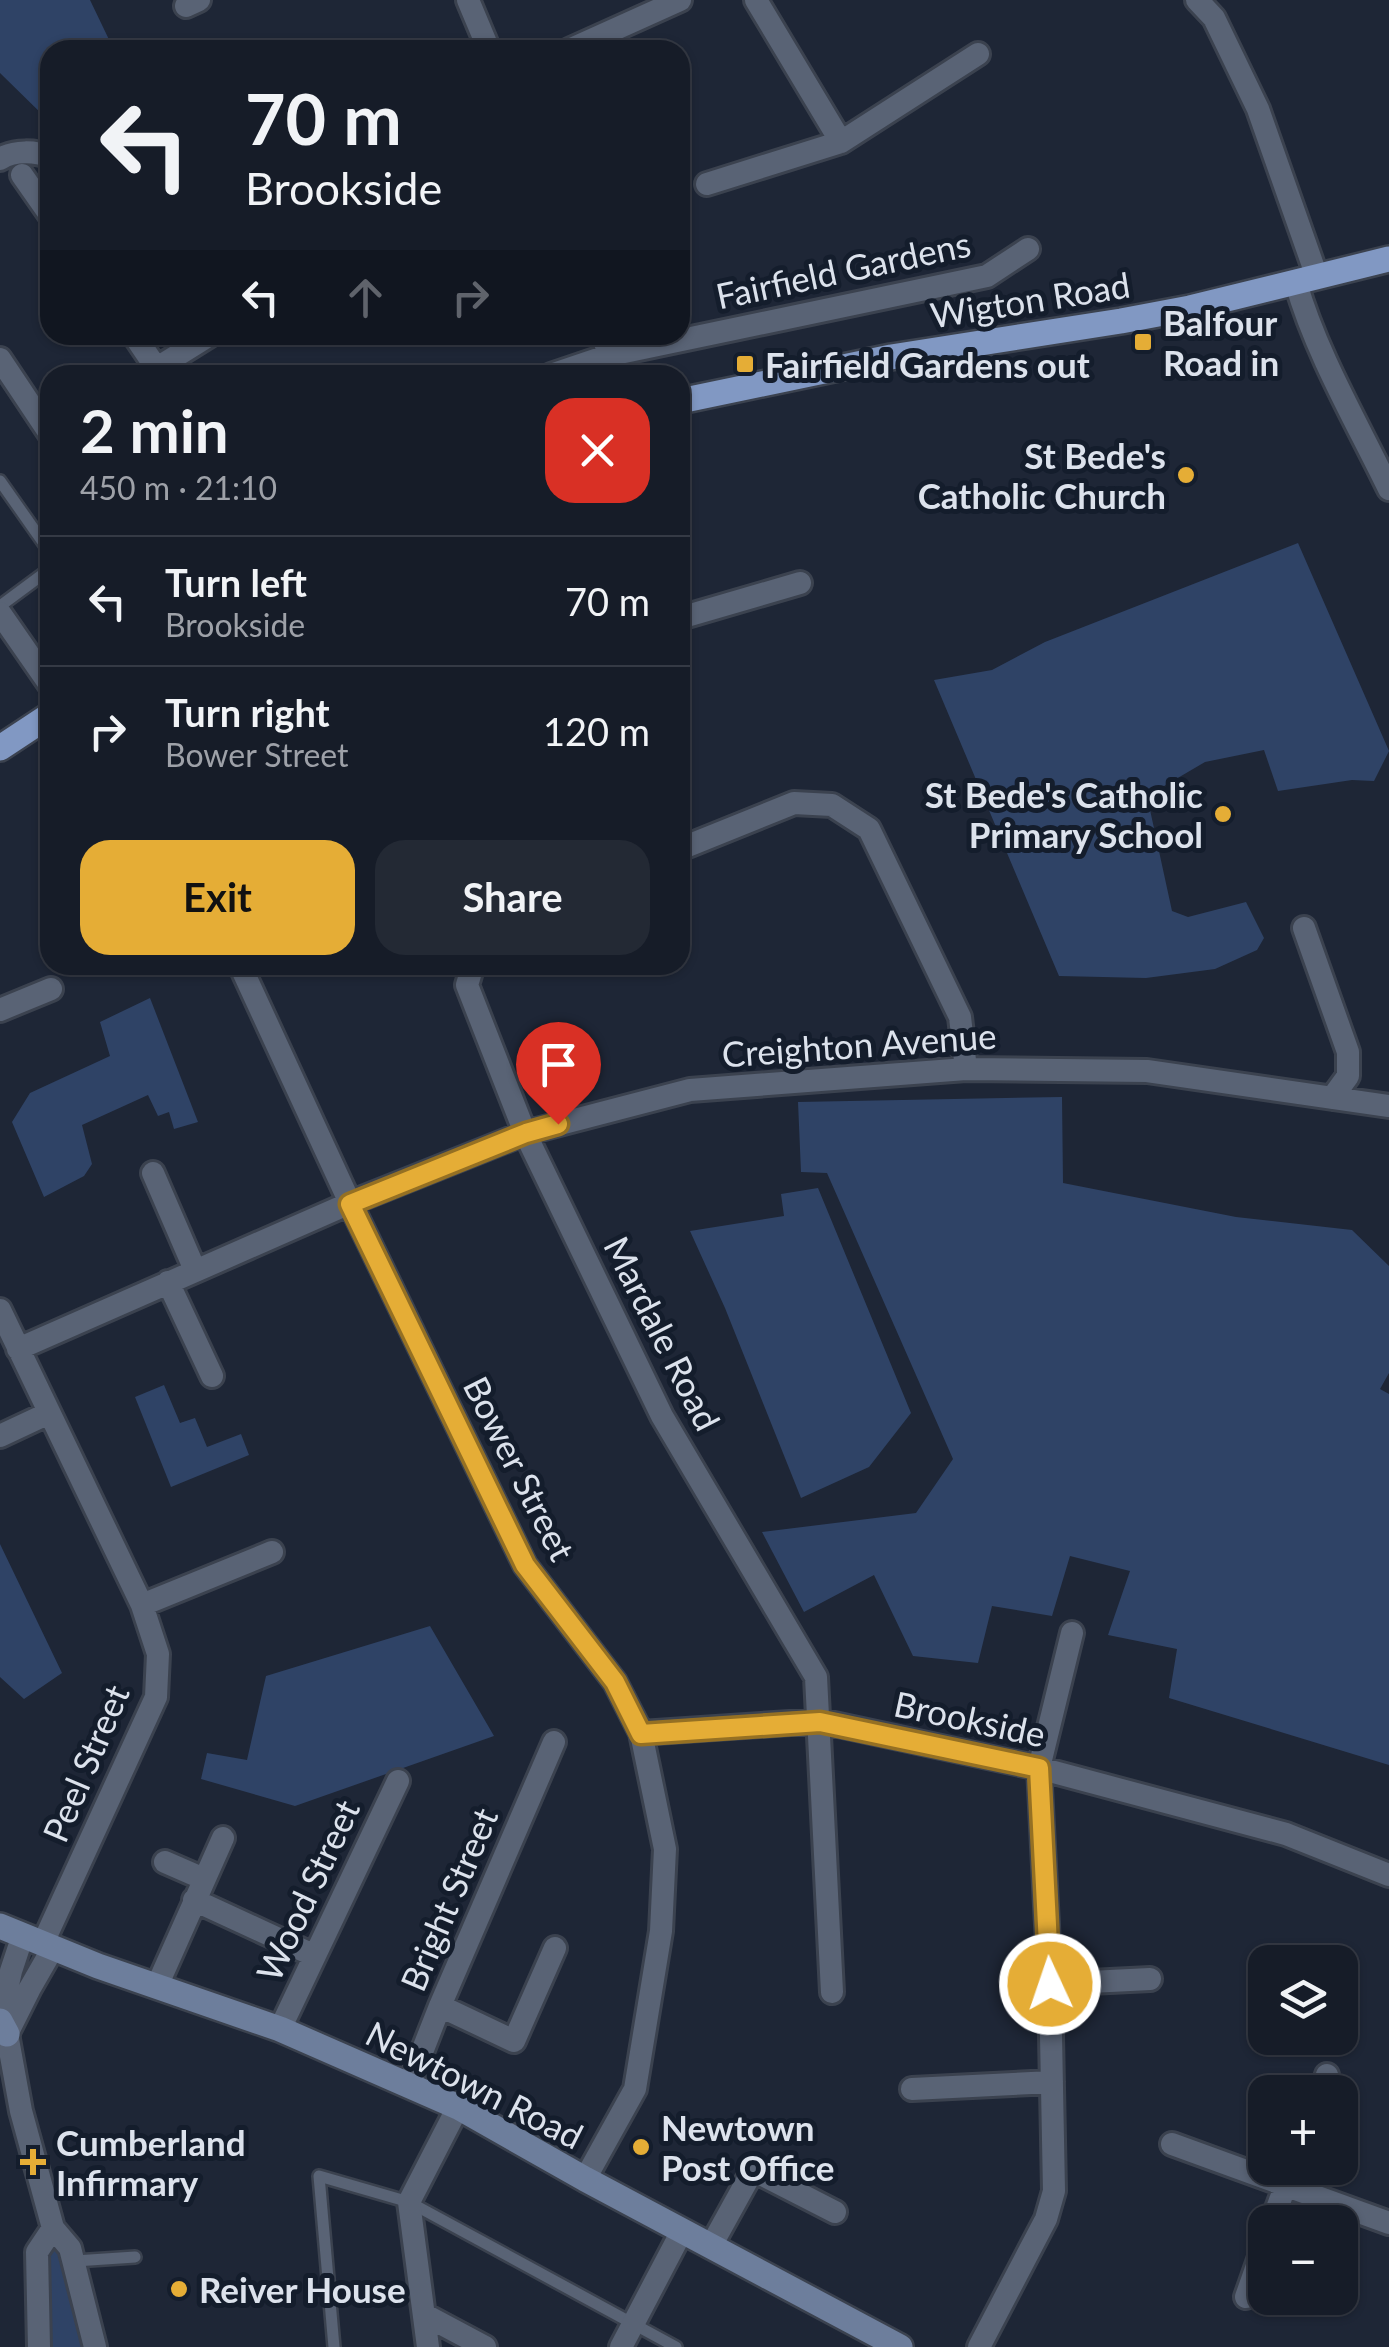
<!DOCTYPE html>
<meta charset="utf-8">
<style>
body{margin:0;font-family:Lato,sans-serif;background:#232934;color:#f1f3f6;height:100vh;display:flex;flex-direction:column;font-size:38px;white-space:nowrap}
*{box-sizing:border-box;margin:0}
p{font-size:32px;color:#9ea1a8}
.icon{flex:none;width:55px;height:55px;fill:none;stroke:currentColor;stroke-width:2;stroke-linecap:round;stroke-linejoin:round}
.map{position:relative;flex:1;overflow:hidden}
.drawer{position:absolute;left:40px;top:365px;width:650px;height:610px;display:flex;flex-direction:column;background:#161c28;border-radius:30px;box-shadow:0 2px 8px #0004,0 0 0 2px #353a45}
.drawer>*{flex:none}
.top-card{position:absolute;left:40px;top:40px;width:650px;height:305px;border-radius:30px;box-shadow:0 2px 8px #0004,0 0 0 2px #353a45;background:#161c28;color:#f1f3f6;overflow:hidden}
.tools{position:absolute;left:1248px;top:1945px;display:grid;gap:20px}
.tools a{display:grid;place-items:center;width:110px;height:110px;border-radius:20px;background:#161c28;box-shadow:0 2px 8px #0004,0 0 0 2px #353a45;font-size:50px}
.pin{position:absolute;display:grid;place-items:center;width:85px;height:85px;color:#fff;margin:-102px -42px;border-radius:50% 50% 50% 0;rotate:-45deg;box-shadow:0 0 10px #0007}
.pin .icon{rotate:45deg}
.me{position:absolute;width:110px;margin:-55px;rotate:357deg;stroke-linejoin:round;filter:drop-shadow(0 0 8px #0008)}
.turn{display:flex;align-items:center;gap:35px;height:210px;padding:0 40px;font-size:45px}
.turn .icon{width:130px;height:130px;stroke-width:2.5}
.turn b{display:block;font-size:70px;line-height:85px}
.lanes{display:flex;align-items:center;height:95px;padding:0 40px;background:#0003;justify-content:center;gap:50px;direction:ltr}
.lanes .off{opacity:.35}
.round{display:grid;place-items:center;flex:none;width:105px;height:105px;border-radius:30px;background:#232934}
.head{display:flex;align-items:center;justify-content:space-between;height:170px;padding:0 40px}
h1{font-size:60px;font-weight:700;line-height:75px}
.primary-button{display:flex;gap:20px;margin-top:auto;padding:20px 40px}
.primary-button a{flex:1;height:115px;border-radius:30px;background:#e5ad36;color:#111;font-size:40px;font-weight:700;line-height:115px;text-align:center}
.primary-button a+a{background:#232934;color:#f1f3f6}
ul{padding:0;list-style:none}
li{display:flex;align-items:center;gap:30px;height:130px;padding:0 40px;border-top:2px solid #353a45}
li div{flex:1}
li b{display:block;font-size:38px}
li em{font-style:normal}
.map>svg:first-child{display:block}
.green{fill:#2f4366}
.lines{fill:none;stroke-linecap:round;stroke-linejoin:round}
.lane-casing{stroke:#3b424f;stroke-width:16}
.street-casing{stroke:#3b424f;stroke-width:28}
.secondary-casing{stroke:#3b424f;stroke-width:30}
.primary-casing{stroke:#3b424f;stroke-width:30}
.lane{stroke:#596375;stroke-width:11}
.street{stroke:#596375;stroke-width:22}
.secondary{stroke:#6d7e9c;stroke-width:25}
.primary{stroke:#8198c3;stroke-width:25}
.route-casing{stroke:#957023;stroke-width:25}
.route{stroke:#e5ad36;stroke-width:18}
.poi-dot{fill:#e5ad36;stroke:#141d2c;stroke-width:4}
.labels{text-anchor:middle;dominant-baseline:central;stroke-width:10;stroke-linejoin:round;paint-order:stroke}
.street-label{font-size:35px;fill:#dce2ec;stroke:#141d2c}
.poi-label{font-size:35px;font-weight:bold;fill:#dce2ec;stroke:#141d2c;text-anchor:start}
</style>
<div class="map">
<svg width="1389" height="2347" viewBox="0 0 1389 2347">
<rect width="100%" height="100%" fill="#1e2636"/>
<path class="green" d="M0,0H90L114,50H50V122L0,73Z
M1298,543L1389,751L1374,781L1352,780L1278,791L1264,750L1205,762L1147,796L1172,911L1188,917L1246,902L1264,938L1257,950L1215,969L1146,978L1059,976L934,680L992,670L1045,642Z
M150,998L198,1122L174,1129L169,1112L158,1116L148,1095L82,1125L92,1164L84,1176L44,1197L12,1122L30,1093L110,1056L100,1022Z
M1062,1097L1063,1183L1236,1217L1352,1230L1389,1266V1373L1380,1389L1389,1394V1765L1169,1698L1177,1649L1108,1635L1130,1571L1070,1556L1052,1616L992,1606L978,1663L913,1656L874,1575L804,1612L762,1532L916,1513L953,1459L827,1173L801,1172L798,1102Z
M818,1188L911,1413L869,1467L801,1498L725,1308L690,1231L784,1216L781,1194Z
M164,1385L180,1423L195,1418L207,1447L241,1434L249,1455L171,1487L135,1397Z
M0,1544L62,1673L24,1699L0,1677Z
M430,1626L494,1736L295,1806L201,1779L207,1753L247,1760L266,1676Z
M54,2248L59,2249L85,2347H51L50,2255V2250Z"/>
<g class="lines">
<defs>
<path id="lane" d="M0,481L50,552
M0,606L50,569
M75,2261L135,2257
M334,2347L319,2176L409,2202L676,2347"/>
<path id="street" d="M468,0L489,50
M756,0L841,142
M1197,0L1214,18L1258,109L1317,277
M186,6L199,0
M569,50L680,0
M0,159C14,150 36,151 50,157
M22,175L50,215
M707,184L841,142L978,54
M1296,283C1316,353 1357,423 1389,489
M134,335L161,375
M602,335L617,375
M0,359L50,434
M157,368L210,335
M551,375L610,355L987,276L1028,249
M0,613L50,685
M680,618L800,583
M680,849L794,803L832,805L869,829L960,1017L966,1069
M1304,928L1348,1052V1076L1332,1098
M240,965L350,1203L525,1565L615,1682L641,1733L665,1849L661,1931L635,2089L585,2179
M473,965L467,985L525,1133L662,1416L816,1677L832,1992
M0,1010L51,989
M153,1173L195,1270
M168,1282L212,1376
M0,1310L142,1605L158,1654L156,1697L43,1943
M18,1349L350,1203L525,1133L690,1090L966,1069L1147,1071L1389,1106
M0,1436L49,1413
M142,1605L272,1552
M641,1733L820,1721L1039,1768L1286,1834L1389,1875
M165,1862L204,1879
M194,1900L313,1955
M23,1935L11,1971L3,2007L7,2034L21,2111L53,2228L70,2248L95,2347
M1050,1984L1150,1979
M157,1986L223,1838
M440,2006L514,2041L555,1948
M280,2029L398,1781
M7,2034L30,1988L53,1948
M409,2085L440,2006L554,1742
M912,2089L1052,2082
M1321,2092L1327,2075
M1172,2144L1389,2223
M1272,2222L1292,2168
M711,2246L753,2170L835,2212
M1246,2297L1265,2243
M425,2315L485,2347
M39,2347L37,2252L53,2228
M428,2347L409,2202L458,2107
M621,2347L682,2231
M979,2347L1046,2219L1054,2191L1050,1984L1039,1768L1072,1633"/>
<path id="secondary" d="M0,1926L98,1966L280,2029L458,2107L585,2179L900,2347
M0,2021L7,2034"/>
<path id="primary" d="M680,401L891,357L1121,321L1190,308L1389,259
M0,748L50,715"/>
</defs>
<use href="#lane" class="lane-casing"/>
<use href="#street" class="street-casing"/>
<use href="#secondary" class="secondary-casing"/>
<use href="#primary" class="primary-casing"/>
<use href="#lane" class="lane"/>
<use href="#street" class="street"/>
<use href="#secondary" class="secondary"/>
<use href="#primary" class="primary"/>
</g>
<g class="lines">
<defs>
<path id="route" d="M558,1124L526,1133L350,1204L525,1565L615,1682L641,1734L820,1722L1039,1768L1050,1984"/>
</defs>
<use href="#route" class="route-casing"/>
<use href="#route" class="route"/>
</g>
<g class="poi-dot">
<rect x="1133" y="332" width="20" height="20" rx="5"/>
<rect x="735" y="354" width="20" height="20" rx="5"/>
<circle cx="1186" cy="475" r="10"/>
<circle cx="1223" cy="814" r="10"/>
<circle cx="641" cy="2147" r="10"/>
<path d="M28 2147h10v10h10v10h-10v10h-10v-10h-10v-10h10z"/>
<circle cx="179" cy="2289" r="10"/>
</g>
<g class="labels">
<g class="street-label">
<text transform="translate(843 269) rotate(-12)">Fairfield Gardens</text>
<text transform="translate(1030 299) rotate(-9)">Wigton Road</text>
<text transform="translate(859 1044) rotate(-4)">Creighton Avenue</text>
<text transform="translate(663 1333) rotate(63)">Mardale Road</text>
<text transform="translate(520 1468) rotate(63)">Bower Street</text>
<text transform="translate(970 1718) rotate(12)">Brookside</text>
<text transform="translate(85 1763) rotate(-67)">Peel Street</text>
<text transform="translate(307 1890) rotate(-65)">Wood Street</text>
<text transform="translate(448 1899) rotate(-67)">Bright Street</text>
<text transform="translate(475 2084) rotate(27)">Newtown Road</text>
</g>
<g class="poi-label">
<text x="1163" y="322">Balfour<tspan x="1163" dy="40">Road in</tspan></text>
<text x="765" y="364">Fairfield Gardens out</text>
<text x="1166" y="455" text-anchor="end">St Bede's<tspan x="1166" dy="40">Catholic Church</tspan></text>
<text x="1203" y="794" text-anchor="end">St Bede's Catholic<tspan x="1203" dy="40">Primary School</tspan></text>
<text x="661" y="2127">Newtown<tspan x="661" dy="40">Post Office</tspan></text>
<text x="56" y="2142">Cumberland<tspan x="56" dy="40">Infirmary</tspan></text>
<text x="199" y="2289">Reiver House</text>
</g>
</g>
</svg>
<div class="tools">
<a><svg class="icon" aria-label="layers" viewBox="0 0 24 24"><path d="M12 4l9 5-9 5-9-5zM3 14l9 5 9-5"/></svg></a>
<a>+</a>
<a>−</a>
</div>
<div class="pin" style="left:558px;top:1124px;background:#d93025"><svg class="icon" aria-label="arrive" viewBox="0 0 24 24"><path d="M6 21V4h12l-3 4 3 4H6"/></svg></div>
<svg class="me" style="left:1050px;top:1984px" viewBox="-20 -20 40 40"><circle r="17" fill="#e5ad36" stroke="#fff" stroke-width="3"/><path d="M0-11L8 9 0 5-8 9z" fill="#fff"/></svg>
<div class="top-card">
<div class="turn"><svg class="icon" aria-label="left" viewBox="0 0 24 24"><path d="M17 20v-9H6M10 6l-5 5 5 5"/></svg><div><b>70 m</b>Brookside</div></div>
<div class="lanes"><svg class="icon" aria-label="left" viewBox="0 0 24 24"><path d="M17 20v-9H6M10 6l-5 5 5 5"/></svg><svg class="icon off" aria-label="ahead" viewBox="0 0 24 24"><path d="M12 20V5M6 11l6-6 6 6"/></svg><svg class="icon off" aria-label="right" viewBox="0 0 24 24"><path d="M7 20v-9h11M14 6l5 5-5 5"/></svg></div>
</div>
<section class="drawer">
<div class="head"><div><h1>2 min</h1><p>450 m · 21:10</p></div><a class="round" style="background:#d93025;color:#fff"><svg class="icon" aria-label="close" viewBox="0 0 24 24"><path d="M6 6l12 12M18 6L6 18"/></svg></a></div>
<ul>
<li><svg class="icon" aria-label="left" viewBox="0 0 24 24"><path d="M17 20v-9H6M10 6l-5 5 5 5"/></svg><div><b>Turn left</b><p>Brookside</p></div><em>70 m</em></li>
<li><svg class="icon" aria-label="right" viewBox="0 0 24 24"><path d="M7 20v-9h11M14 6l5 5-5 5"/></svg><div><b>Turn right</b><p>Bower Street</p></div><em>120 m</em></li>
</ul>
<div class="primary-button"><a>Exit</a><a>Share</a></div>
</section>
</div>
